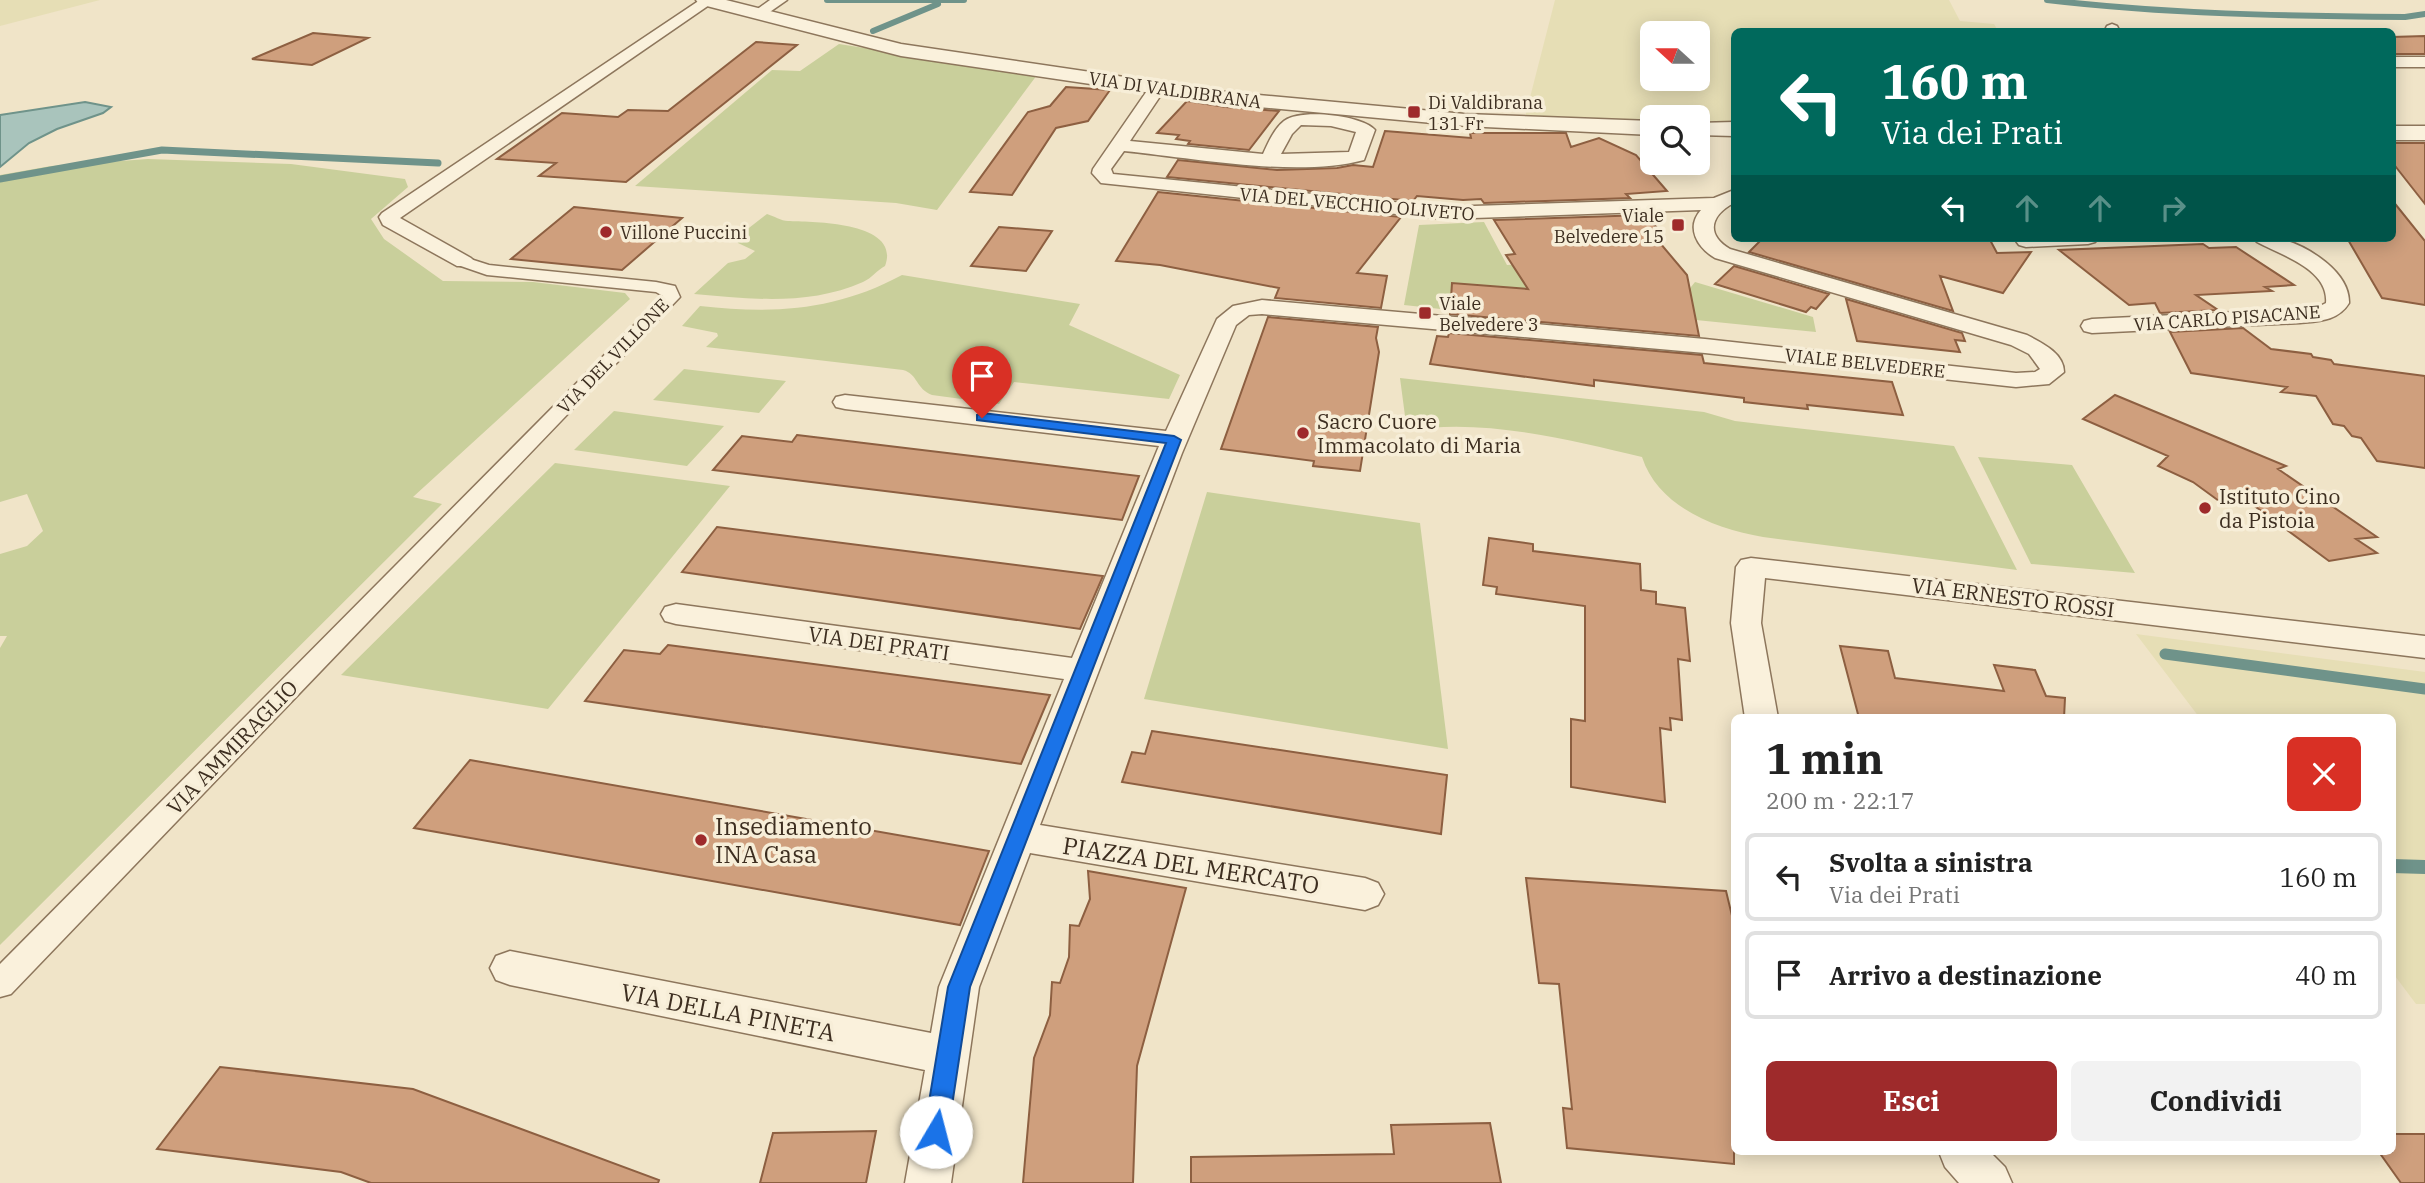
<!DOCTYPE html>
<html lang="it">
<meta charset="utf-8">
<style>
body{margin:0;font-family:"IBM Plex Serif",serif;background:#f2f2f2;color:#222;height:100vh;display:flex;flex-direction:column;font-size:26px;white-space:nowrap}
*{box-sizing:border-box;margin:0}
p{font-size:23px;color:#767676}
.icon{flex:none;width:38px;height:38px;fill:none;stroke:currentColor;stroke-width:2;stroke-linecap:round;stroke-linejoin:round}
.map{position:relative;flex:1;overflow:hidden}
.details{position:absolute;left:1731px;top:714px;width:665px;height:441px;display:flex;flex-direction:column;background:#fff;border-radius:10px;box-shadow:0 4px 18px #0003}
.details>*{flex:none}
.banner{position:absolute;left:1731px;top:28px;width:665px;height:214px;border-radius:10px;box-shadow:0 4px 18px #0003;background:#00695c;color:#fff;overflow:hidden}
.needle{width:46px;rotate:291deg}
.tools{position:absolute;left:1640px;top:21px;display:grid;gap:14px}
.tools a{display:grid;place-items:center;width:70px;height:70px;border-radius:10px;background:#fff;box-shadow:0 4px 18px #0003;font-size:35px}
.pin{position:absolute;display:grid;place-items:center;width:60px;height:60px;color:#fff;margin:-72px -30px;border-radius:50% 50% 50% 0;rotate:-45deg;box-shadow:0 0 7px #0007}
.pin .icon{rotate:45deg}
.me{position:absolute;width:77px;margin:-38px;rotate:8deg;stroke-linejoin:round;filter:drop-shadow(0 0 5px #0008)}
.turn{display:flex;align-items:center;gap:24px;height:147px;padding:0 35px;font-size:32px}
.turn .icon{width:91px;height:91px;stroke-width:2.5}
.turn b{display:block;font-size:49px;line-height:60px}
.lanes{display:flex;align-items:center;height:66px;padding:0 35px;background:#0003;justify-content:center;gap:35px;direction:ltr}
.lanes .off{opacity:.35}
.round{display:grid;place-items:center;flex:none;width:74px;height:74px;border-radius:10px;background:#f2f2f2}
.overview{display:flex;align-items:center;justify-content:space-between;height:119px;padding:0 35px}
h1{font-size:42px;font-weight:700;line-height:52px}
.button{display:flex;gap:14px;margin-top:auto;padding:14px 35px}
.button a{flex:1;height:80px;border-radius:10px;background:#9e2a2b;color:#fff;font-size:28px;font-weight:700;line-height:80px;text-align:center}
.button a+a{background:#f2f2f2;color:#222}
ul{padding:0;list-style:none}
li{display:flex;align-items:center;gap:21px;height:88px;margin:0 14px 10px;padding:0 21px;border:4px solid #e0e0e0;border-radius:10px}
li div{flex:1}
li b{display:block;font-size:26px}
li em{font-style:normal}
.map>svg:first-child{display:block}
.farmland{fill:#e6deb5;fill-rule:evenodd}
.green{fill:#c9cf9b}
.water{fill:#a9c4bc;stroke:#6f938a;stroke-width:2}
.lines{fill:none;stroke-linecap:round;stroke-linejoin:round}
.stream-far3{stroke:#6f938a;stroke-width:6}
.stream-far2{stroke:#6f938a;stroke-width:7}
.stream-far1{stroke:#6f938a;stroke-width:11}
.stream{stroke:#6f938a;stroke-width:14}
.building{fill:#cf9f7d;stroke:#8d5f41;stroke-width:2}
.pedestrian-casing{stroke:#8d765c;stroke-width:3}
.minor-casing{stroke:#8d765c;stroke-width:3}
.tertiary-casing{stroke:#8d765c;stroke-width:3}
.pedestrian{fill:#faf1dc;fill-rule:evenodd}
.minor{fill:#faf1dc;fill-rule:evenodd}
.tertiary{fill:#faf1dc;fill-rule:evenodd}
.route{fill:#1a73e8;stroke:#114b97;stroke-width:2}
.poi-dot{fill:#9e2a2b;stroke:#f7eed8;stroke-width:2.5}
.labels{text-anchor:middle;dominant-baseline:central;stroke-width:7;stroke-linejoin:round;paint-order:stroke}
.far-street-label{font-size:18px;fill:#3d2e20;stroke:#f7eed8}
.far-poi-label{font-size:18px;fill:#3d2e20;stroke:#f7eed8;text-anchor:start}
.poi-label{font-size:21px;fill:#3d2e20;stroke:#f7eed8;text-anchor:start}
.street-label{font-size:21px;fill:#3d2e20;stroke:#f7eed8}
.near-poi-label{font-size:24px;fill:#3d2e20;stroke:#f7eed8;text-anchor:start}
.near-street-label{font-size:24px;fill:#3d2e20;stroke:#f7eed8}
</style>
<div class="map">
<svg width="2425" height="1183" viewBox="0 0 2425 1183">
<rect width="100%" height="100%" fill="#f0e4c8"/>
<path class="farmland" d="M0,0H100L0,26Z
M1555,0H1949L1960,21L1994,24L1998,31L1734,32V124H1698V117H1652V122L1525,117ZM1652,33H1698V79H1652Z
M2136,634L2425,672V1004H2416L2392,972V718L2199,717Z"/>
<path class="green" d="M839,44L1037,75L937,210L896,203L635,186L772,70L800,71Z
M148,159L291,164L405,179L408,187L371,219L384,239L443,281L533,282L625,293L630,299L413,497L442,504L0,945V648L7,636H0V554L27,546L43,531L27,494L0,502V175L51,166Z
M767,214C774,216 781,221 788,221C811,222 902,221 885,266C877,270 872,278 863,282C809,306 750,299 694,294L728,263L745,259L755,251L738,243L736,238Z
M1578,217L1608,270L1687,292L1695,282L1813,317L1816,332L1696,320L1452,284L1450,310L1404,305L1419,225L1484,222L1507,265L1565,262L1552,219Z
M902,275L1080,304L1069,325L1180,375L1169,399L1014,382L999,404L932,395C916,389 918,374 903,370L706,347L718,336L717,333L682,326L700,306C774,314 835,311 902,275Z
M684,369L786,381L759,413L653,400Z
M1400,378L1704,412L1735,421L1954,446L2017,570L1763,537C1716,529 1658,507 1642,457C1571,440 1479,417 1407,431Z
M614,411L724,426L687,466L574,450Z
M1978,457L2072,465L2135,573L2031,564Z
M555,463L730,486L548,709L341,675Z
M1207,492L1420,523L1448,749L1144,699Z"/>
<path class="water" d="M85,102L111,107L103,113L57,129L29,143L0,167V115Z"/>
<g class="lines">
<path class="stream-far3" d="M827,0H964
M2047,0C2166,14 2285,16 2405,17L2425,14
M873,31L938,4"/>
<path class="stream-far2" d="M0,179L162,150L438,163"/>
<path class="stream-far1" d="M2165,654L2425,689"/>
<path class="stream" d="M2392,866L2425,867"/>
</g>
<path class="building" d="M313,33L368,38L312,65L252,59Z
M2425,36V54H2392V37Z
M756,42L797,45L626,182L539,176L556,163L497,159L562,113L618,117L628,110L668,111Z
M1066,87L1110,90L1088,121L1056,128L1012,195L970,192L1028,112L1050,106Z
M1187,101L1226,107L1279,111L1249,150L1188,144L1190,141L1176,139L1179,135L1157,133Z
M1385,131L1471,138L1470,133H1566L1571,147L1599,138L1636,155L1667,191L1626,194L1630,198L1484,203L1481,199L1463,200L1417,196L1413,201L1167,177L1178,160L1277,170L1337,168L1353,165L1373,167Z
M2392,143H2425V204L2392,162Z
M1158,192L1401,217L1357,273L1387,276L1381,308L1275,298L1279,288L1160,265L1116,261Z
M2392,200L2425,241V305L2382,298L2347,238H2392Z
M574,207L682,218L622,270L511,259Z
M1645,215L1658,229L1649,230L1687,275L1699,336L1450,314L1452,283L1528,289L1506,255L1515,254L1494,220Z
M999,227L1052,231L1026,271L971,266Z
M1763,238H1989L1997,253L2031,252L2003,293L1940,276L1953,311L1749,252Z
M2203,244L2209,248L2236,247L2294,285L2265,287L2272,291L2196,295L2218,310L2160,313L2155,303L2129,305L2059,250Z
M1734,266L1829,294L1816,309L1811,307L1806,312L1715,284Z
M1846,299L1962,333L1965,341L1955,340L1960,352L1857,341Z
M1268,317L1378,327L1376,338L1379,352L1360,471L1313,466L1314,461L1221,449Z
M2243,328L2271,349L2311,354L2313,357L2331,360L2334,364L2425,376V468L2377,461L2361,438L2352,436L2344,426L2333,424L2316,396L2281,392L2287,387L2191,373L2170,332Z
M1449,333L1702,355L1704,363L1892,382L1903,415L1807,405L1808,409L1744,402V398L1594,380V386L1430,364L1437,336L1448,337Z
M2115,395L2286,466L2278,469L2377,537L2356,539L2377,553L2329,561L2241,496L2219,501L2193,482L2158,466L2168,456L2083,419Z
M797,435L1139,476L1122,520L713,470L742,436L792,442Z
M717,527L1103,576L1080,629L682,572Z
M1489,538L1533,544V551L1640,564L1641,590L1656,592V604L1685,608L1690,661L1678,659L1682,720L1670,718L1671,730L1660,728L1665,802L1571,787V719L1585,721V606L1496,594L1497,587L1483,585Z
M668,645L1050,695L1021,764L585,701L624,650L660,654Z
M1840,646L1888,651L1895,678L2004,691L1994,665L2035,670L2046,696L2065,698L2064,718H1859Z
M1152,731L1447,775L1441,834L1122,782L1132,752L1145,754Z
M470,760L989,851L960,925L414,828Z
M1088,871L1186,888L1137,1066L1133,1183H1023L1034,1058L1050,1015L1052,982L1060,983L1069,957L1070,925L1079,926L1090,899Z
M1526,878L1726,891L1734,924V1164L1567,1148L1563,1108L1572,1109L1559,984L1539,983Z
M220,1067L413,1089L659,1180L658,1183H371L341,1172L157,1149Z
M1490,1123L1501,1183H1191V1157L1394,1154L1391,1125Z
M876,1131L866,1183H760L773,1133Z
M2392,1134H2425V1183H2401L2379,1152H2392Z"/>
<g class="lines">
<defs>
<path id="pedestrian" d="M464,257L489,265L656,282L675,286L680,297L11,994L0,997V964L663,296L656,292L487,275L458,265L456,262Z"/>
<path id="minor" d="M700,0L715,1L400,218L471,258L475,262L471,266H457L383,225L379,217L382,213Z
M770,0H787L764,16H754L752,13Z
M2112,24L2117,26L2120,32H2104L2107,26Z
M2392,57H2425V67H2392Z
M1157,84L1165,89L1130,141L1263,154C1268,143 1274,129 1284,121C1300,108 1362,115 1375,130L1364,160C1296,178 1194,158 1124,151L1111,169L1113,174L1444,207L1714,198L1734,190V203C1711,215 1705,234 1730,249L2027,335C2042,343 2064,353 2064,372L2049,384L2016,387L1705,353L1262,314L1249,315L1236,325L1182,453L1040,825L1365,878L1378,883L1384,894L1378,905L1365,910L1030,853L979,987L951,1183H905L925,1070L510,985L496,980L490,968L496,956L510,951L931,1033L939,987L1064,679L676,624L665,621L661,614L665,607L676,604L1072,658L1159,446L845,409L836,407L833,402L836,397L845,395L1166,431L1217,319L1233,306L1262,300L1705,339L2016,373L2035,372L2040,369L2029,354L2011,345L1715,258C1698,248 1685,228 1701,210L1444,219L1101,183L1092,173L1093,169L1151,85ZM1301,125L1331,126L1356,132L1349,152L1281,154L1292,134Z
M2018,238H2098L2095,242L2088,244L2026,247L2019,245L2016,241Z
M2254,238C2262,238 2273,236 2281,239C2308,246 2350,272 2349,303C2338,321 2319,321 2300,323L2092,333L2084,331L2081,326L2084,321L2092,319L2300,309L2318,307L2326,303C2329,269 2281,255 2257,242Z
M1751,558L2425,636V658L1765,578L1761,623L1778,718H1745L1731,623L1736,567L1741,560Z
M1939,1152H1990L2005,1167L2012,1183H1959L1945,1167Z"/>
<path id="tertiary" d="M696,0H726L901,44L1226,92L1465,114L1652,121V135L1465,126L1226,104L901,56L699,4Z
M1734,122V136L1698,135V123Z
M2392,126H2425V140H2392Z"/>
</defs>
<use href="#pedestrian" class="pedestrian-casing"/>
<use href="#minor" class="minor-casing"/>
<use href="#tertiary" class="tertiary-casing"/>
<use href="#pedestrian" class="pedestrian"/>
<use href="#minor" class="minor"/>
<use href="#tertiary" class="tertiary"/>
</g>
<path class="route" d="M982,413L1174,436L1181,440L970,987L948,1132L944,1140L936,1143L928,1140L924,1132L948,987L1166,443L977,420V415Z"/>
<g class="poi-dot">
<rect x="1407" y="105" width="14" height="14" rx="3.5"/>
<rect x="1671" y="218" width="14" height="14" rx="3.5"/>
<circle cx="606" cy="232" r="7"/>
<rect x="1418" y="306" width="14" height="14" rx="3.5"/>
<circle cx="1303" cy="433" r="7"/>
<circle cx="2205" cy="508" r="7"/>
<circle cx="701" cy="840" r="7"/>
</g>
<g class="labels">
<g class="far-street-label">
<text transform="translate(1175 90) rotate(8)">VIA DI VALDIBRANA</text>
<text transform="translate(1357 204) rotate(5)">VIA DEL VECCHIO OLIVETO</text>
<text transform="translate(2227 318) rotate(-4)">VIA CARLO PISACANE</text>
<text transform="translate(613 356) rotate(-46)">VIA DEL VILLONE</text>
<text transform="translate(1865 363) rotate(6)">VIALE BELVEDERE</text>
</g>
<g class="far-poi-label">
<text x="1428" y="102">Di Valdibrana<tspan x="1428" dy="21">131 Fr</tspan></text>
<text x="1664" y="215" text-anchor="end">Viale<tspan x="1664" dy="21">Belvedere 15</tspan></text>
<text x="620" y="232">Villone Puccini</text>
<text x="1439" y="303">Viale<tspan x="1439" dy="21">Belvedere 3</tspan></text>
</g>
<g class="poi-label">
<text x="1317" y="421">Sacro Cuore<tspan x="1317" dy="24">Immacolato di Maria</tspan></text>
<text x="2219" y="496">Istituto Cino<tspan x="2219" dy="24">da Pistoia</tspan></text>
</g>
<g class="street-label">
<text transform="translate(2013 597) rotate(7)">VIA ERNESTO ROSSI</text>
<text transform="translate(879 643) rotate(8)">VIA DEI PRATI</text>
<text transform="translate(232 747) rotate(-46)">VIA AMMIRAGLIO</text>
</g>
<g class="near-poi-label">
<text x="715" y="826">Insediamento<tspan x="715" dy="28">INA Casa</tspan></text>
</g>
<g class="near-street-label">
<text transform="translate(1191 865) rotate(9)">PIAZZA DEL MERCATO</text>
<text transform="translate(728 1012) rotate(11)">VIA DELLA PINETA</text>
</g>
</g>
</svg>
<div class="tools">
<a><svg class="needle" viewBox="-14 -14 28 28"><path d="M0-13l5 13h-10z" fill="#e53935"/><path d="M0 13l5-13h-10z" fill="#767676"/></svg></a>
<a><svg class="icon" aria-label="search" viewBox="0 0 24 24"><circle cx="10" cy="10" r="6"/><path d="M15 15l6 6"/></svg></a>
</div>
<div class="pin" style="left:982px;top:418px;background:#d93025"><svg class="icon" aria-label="arrive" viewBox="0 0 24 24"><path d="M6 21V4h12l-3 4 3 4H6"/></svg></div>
<svg class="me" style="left:936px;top:1132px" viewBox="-20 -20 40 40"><circle r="19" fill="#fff"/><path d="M0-13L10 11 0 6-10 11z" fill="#1a73e8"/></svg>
<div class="banner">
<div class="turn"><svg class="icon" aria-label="left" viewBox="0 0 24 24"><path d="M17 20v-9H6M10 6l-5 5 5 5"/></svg><div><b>160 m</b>Via dei Prati</div></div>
<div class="lanes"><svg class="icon" aria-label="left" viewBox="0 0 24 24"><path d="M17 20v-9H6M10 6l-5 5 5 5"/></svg><svg class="icon off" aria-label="ahead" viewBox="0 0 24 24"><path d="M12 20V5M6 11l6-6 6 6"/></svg><svg class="icon off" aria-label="ahead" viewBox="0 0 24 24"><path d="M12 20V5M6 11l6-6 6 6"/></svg><svg class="icon off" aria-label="right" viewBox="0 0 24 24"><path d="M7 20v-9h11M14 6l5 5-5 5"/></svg></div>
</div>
<section class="details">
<div class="overview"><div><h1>1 min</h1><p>200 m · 22:17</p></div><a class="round" style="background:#d93025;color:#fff"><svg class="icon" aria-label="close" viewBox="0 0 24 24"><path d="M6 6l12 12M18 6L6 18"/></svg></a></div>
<ul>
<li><svg class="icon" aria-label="left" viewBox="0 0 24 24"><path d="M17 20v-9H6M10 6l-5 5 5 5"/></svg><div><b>Svolta a sinistra</b><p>Via dei Prati</p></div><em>160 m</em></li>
<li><svg class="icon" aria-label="arrive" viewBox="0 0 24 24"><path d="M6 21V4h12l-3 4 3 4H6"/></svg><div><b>Arrivo a destinazione</b></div><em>40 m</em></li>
</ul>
<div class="button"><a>Esci</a><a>Condividi</a></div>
</section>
</div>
